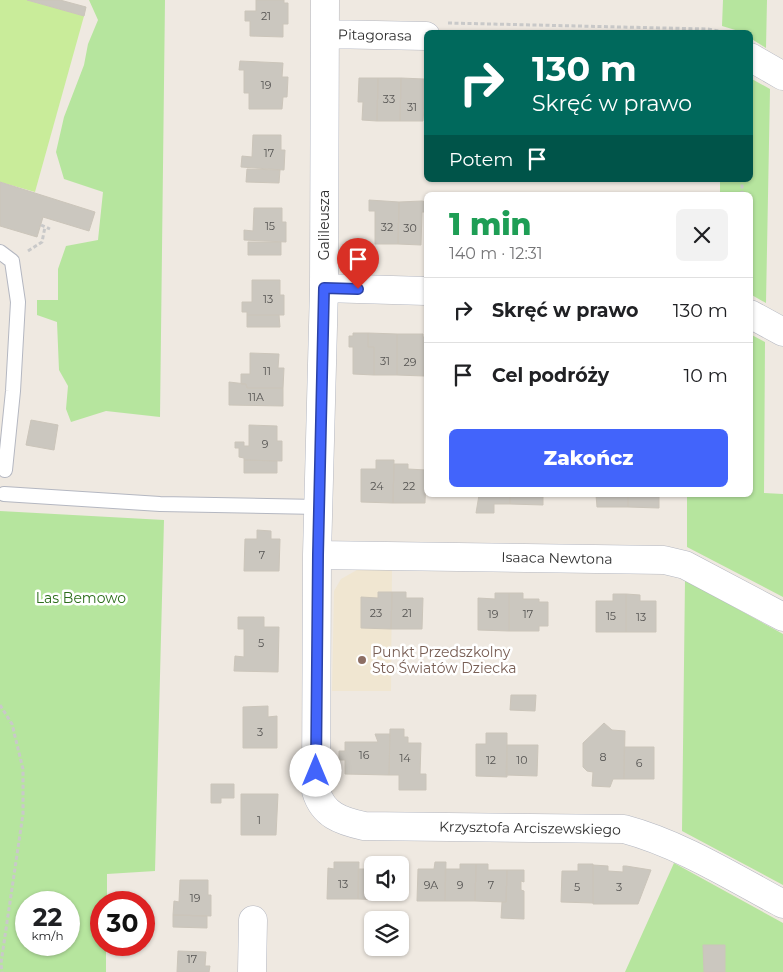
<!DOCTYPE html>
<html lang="pl">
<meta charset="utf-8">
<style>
body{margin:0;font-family:Montserrat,sans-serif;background:#f2f2f2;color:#202124;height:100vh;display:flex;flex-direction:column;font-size:19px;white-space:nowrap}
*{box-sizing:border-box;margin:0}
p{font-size:16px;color:#757577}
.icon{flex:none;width:28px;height:28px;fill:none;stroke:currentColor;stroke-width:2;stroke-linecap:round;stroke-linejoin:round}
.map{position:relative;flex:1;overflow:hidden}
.side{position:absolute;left:424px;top:192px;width:329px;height:305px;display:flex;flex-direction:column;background:#fff;border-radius:8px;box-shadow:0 1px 4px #0004}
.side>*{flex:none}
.banner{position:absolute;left:424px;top:30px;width:329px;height:152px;border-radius:8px;box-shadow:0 1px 4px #0004;background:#00695c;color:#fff;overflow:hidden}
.tools{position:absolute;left:364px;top:856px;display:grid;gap:10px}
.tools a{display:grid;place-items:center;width:45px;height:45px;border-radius:8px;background:#fff;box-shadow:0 1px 4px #0004;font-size:25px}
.speed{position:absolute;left:15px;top:891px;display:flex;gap:10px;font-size:25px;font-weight:700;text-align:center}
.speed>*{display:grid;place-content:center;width:65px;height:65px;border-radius:50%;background:#fff;box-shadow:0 1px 4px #0004;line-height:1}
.speed small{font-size:12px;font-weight:400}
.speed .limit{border:8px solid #d22;background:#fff;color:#111}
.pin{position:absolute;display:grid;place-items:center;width:42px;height:42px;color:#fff;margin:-51px -21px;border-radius:50% 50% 50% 0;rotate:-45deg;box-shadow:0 0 5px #0007}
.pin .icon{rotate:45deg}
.me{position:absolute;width:55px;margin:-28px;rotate:0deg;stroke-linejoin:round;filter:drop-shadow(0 0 4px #0008)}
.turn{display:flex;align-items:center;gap:18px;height:105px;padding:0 25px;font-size:22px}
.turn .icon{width:65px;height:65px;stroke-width:2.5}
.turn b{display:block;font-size:35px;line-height:42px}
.then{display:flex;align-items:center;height:48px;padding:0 25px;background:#0003;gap:10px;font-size:19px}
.round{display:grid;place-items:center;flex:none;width:52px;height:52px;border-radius:8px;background:#f2f2f2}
.head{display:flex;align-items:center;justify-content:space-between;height:85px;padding:0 25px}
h1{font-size:30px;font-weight:800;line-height:38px;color:#1e9e55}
.primary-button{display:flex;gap:10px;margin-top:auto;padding:10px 25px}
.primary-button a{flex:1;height:58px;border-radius:8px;background:#4264fb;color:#fff;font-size:20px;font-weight:800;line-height:58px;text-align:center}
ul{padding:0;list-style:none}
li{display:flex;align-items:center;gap:15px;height:65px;padding:0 25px;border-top:1px solid #e0e0e0}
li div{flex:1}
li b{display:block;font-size:19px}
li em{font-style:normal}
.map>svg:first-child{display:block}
.education{fill:#f0e6d1}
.green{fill:#b6e59e;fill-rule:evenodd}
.pitch{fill:#c9ec9a}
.building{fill:#cbc7bf;stroke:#cbc5ba}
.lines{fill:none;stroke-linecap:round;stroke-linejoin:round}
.lane-casing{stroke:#b4b7c1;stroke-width:16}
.street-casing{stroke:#b4b7c1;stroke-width:29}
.path{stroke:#c9c9c9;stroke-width:3;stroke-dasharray:4 2.5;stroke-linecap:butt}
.lane{stroke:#fff;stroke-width:14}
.street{stroke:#fff;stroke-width:28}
.route-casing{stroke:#2b41a3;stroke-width:12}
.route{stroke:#4264fb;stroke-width:9}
.education-dot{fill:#8d6e63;stroke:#fff;stroke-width:2}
.labels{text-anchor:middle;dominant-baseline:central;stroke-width:5;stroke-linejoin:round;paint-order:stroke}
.number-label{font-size:11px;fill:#555452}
.street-label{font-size:14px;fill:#2e2e2e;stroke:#fff}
.park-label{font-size:14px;fill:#2c6e1b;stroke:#fff}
.education-label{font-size:14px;fill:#785e54;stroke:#fff;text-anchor:start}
</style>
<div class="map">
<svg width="783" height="972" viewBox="0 0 783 972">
<rect width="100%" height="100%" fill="#efe9e1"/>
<path class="education" d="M357,570H392L391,691H332L334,591L341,579Z"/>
<path class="green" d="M89,0H165L160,417L106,411L71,422L66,409L68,386L59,370L57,322L37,315V300H58V269L66,246L98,240L103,192L64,179L56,152L64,117L84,65L88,44L98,20Z
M723,0H767L766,48L750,38V32H742L722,26Z
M750,78L770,89L766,303L750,294V195H720V180H750Z
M750,334L765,342L764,493L783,494V597L687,547V495H750Z
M0,511L164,520L155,871L107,874V902H101V945H106V972H0ZM69,902V945H26V902Z
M685,580L783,634V885L682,831Z
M674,863L783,923V972H625Z"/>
<path class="pitch" d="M0,0H27L84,16L35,192L0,182Z"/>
<path class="building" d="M27,0H60L86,7L84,16Z
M256,0H284V3H288V24H283V37L250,36V21H245V11H256Z
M240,61L283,63L282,77H288L287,97H283L282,109H249V93H244V70H239Z
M359,78H378L377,121L362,120L363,102H358Z
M378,78H401L400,121H377Z
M401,78L424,79V82H426L423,121H400Z
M253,135H281V150H285L284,170L241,167L242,156L252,157Z
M247,169L280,170L279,183L246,182Z
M0,182L95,212L89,231L43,217L37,237L0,226Z
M369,200L399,202L398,244H375V211H369Z
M422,201L426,202V212H422L421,245L398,244L399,202Z
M254,208H282V222H286V242L244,240V230L253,231Z
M248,242H281V255H248Z
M252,280H280V295H284V315H247V312H242V302H252Z
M247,315H279L280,327H247Z
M353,333H368V347H374V375L353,374V347H349V336H353Z
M368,333L397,334V375H374V347H368Z
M397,334H423V337H426L424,376L397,375Z
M250,353L279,354L278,368H284L283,388H247L246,384H241V374H250Z
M229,382L246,384L247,388H283V406L229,405Z
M31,420L58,425L54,450L26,445Z
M249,425L277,426V441H282V461L244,460V458L239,457V448H235V442H244V446H249Z
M244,460L277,461V473H244Z
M376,460H394L393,503L361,502V469H376Z
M394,464H408V469L426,470L425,503H393Z
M479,495H510V504H494V513H476Z
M510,495H543V505L510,504Z
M628,495H659V508L628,507Z
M628,495V507H597L596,495Z
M257,530L271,531V539H280L279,571H244L245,539H257Z
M378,592H392L391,629L361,628V597L378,598Z
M392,592H406V598H423L422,629H391Z
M495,593H509V631L478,630V598L495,599Z
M509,593H523V599H539V602H548V626H539V631H509Z
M613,594H626V632H596V601H613Z
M626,594L640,595V601H656V632H626Z
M238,617H264V627H279L278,672L234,671L235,656L244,657V629H238Z
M511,695H536L535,711L510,710Z
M268,706V717L277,716V748H243V707Z
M604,723L612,730L625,731L624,779H613L610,787L592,786L593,772L587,771L583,767V743Z
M390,729H404V737H408V743H421L420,774H426V790H399V775H389Z
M486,733H507V777L476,776V744H486Z
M375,734H390L389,775L345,774V760H339V751H345V742H378Z
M507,745H538L537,776L506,775Z
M624,747H654V779H624Z
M211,784H234V798H221V803H211Z
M241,794H278L276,835H241Z
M334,862H359L358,899H327L328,868L334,869Z
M435,862H446L445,901H417L418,869H434Z
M460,864H476L475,901H445V869H460Z
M476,864H488V870H507L506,902L475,901Z
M578,864H593V903L561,902L562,871H578Z
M593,865L608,866V871L623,872V866H626L651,870L638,904H593Z
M358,869H372V892H388V900L358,899Z
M507,870H524V882L521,881V890L524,891V919L501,918L502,902H506Z
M180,880H208V895H211V916L173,915L174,901L179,902Z
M173,915L207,916V928L173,927Z
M703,945H725V972H704Z
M178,951L206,952L205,966H210L209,972H177Z"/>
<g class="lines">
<defs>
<path id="lane" d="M0,252L12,261L18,302L13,391L5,470
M4,494L160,504L319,507"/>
<path id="street" d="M325,0L324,288L317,555L316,791C323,815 341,821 364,826L624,829C680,844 731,876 783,904
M325,34L426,36
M750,57L783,76
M324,288L426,291
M750,314L783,332
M317,555L664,560L685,565L783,617
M252,972L253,920"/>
</defs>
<use href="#lane" class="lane-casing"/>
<use href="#street" class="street-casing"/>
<path class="path" d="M448,23L708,29L724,32
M742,195V180
M41,225L50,229
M28,251L42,242L45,227
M0,705L12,724L23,769V814L1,963L2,972"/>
<use href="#lane" class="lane"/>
<use href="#street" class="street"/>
</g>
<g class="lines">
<defs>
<path id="route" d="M316,771L318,555L324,288L358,289"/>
</defs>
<use href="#route" class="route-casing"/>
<use href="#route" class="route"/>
</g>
<circle class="education-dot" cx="362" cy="660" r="5"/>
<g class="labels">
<g class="number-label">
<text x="266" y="16">21</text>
<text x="266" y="85">19</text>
<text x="389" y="99">33</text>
<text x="412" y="107">31</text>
<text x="269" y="153">17</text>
<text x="270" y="226">15</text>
<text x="387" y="227">32</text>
<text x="410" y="228">30</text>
<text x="268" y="299">13</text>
<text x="385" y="361">31</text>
<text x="410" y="362">29</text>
<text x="267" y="371">11</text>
<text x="256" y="397">11A</text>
<text x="265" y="444">9</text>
<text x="377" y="486">24</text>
<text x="409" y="486">22</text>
<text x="262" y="555">7</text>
<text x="376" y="613">23</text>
<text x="407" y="613">21</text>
<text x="493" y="614">19</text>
<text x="528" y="614">17</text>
<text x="611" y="616">15</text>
<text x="641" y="617">13</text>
<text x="261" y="643">5</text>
<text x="260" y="732">3</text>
<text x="364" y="755">16</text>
<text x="603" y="757">8</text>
<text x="405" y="758">14</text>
<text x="491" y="760">12</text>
<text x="522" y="760">10</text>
<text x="639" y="763">6</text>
<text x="259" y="820">1</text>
<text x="343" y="884">13</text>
<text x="431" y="885">9A</text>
<text x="460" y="885">9</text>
<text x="491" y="885">7</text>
<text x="577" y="887">5</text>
<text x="619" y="887">3</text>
<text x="195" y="898">19</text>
<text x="192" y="959">17</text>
</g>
<g class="street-label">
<text transform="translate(375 35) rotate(1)">Pitagorasa</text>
<text transform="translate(324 225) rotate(-90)">Galileusza</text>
<text transform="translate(557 558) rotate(1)">Isaaca Newtona</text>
<text transform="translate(530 828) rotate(1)">Krzysztofa Arciszewskiego</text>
</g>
<g class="park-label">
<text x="81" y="598">Las Bemowo</text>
</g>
<g class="education-label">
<text x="372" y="652">Punkt Przedszkolny<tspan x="372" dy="16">Sto Światów Dziecka</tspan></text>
</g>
</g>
</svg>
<div class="tools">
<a><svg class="icon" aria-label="sound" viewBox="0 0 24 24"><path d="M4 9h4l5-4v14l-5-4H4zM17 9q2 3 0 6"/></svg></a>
<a><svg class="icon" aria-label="layers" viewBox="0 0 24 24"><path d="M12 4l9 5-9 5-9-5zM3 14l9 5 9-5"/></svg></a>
</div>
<div class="speed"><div>22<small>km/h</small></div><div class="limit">30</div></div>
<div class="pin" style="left:358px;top:289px;background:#d93025"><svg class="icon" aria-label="arrive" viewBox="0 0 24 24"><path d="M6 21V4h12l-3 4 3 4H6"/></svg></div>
<svg class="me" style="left:316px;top:771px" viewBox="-20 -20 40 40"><circle r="19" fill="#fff"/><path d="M0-13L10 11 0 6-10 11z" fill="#4264fb"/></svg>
<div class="banner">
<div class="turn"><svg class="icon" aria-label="right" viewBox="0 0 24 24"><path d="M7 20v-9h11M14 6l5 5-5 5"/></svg><div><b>130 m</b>Skręć w prawo</div></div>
<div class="then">Potem<svg class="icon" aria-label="arrive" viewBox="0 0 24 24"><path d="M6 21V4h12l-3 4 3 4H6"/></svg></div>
</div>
<section class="side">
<div class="head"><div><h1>1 min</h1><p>140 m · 12:31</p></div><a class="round"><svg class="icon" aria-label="close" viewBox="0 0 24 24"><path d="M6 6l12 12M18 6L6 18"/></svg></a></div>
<ul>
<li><svg class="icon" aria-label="right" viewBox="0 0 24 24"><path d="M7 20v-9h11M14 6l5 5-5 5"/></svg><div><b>Skręć w prawo</b></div><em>130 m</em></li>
<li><svg class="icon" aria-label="arrive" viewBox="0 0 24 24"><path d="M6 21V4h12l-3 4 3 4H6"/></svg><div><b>Cel podróży</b></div><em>10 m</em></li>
</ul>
<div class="primary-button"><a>Zakończ</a></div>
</section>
</div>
